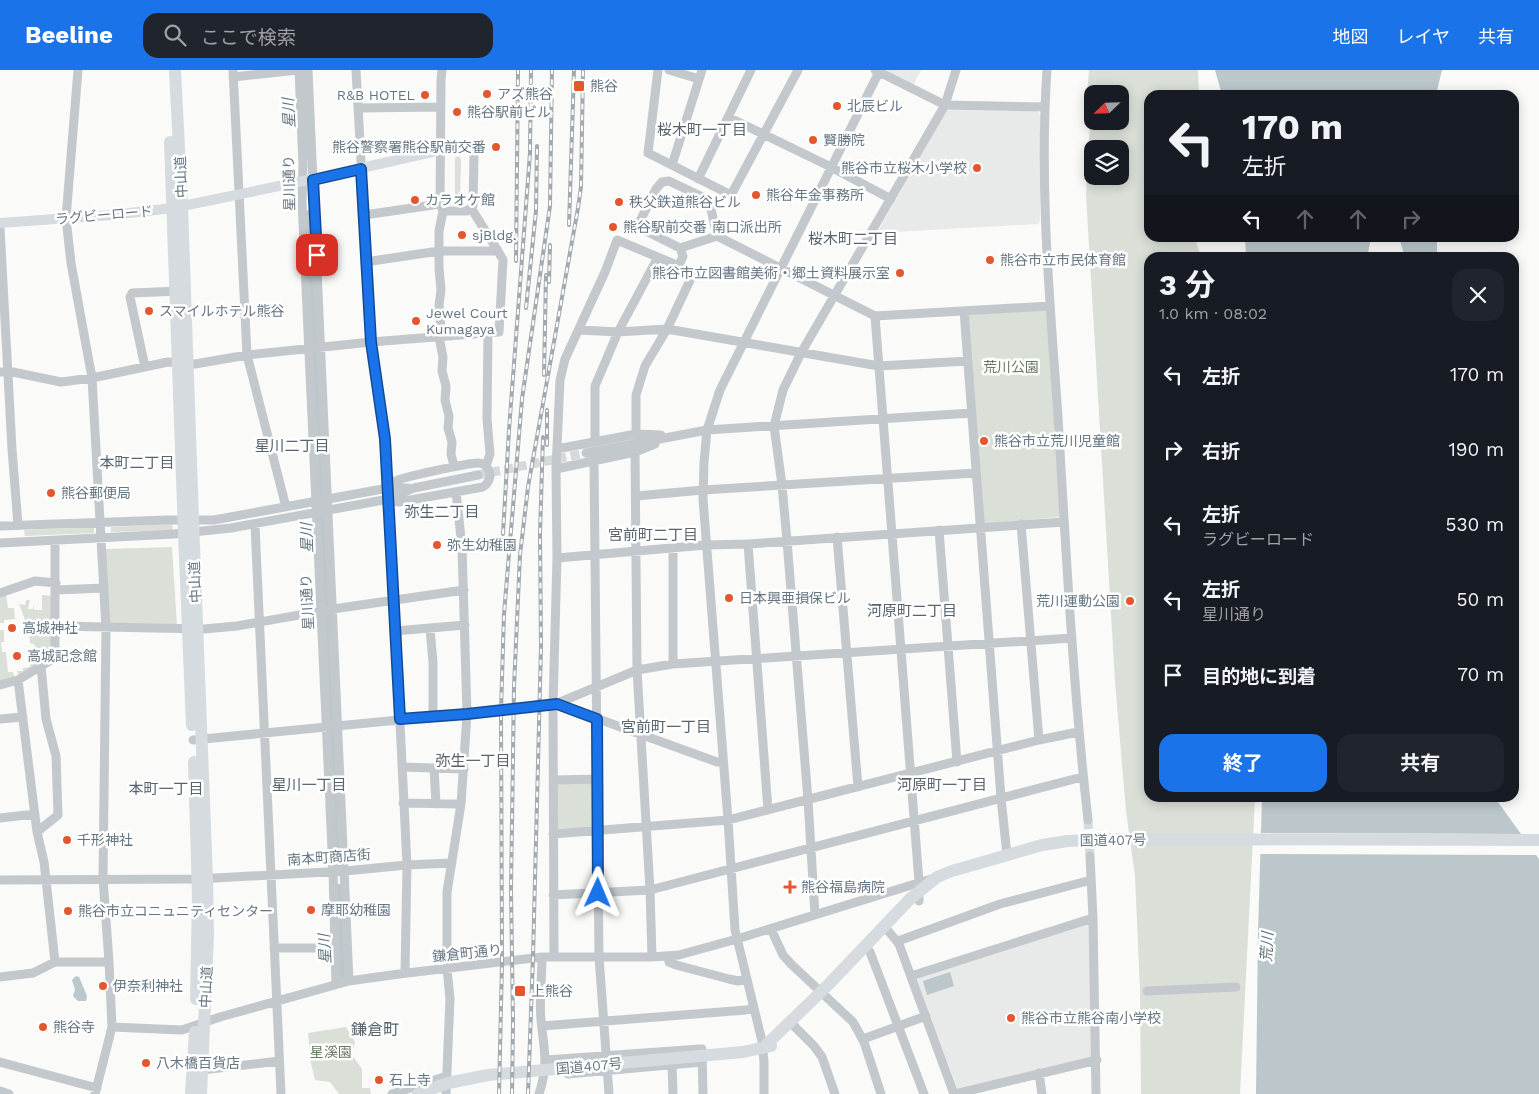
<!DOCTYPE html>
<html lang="ja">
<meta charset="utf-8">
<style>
body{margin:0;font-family:"Work Sans","Noto Sans JP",sans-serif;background:#20242c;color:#f1f3f6;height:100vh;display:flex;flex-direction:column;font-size:19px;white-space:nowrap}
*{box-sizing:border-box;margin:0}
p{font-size:16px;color:#9ea1a6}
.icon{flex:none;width:28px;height:28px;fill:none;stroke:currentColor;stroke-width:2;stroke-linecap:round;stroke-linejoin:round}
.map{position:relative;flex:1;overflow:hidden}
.sheet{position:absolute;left:1144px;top:182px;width:375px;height:550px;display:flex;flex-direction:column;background:#171b24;border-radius:15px;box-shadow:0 2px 12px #0003}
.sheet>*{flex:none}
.banner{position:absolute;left:1144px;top:20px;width:375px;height:152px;border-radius:15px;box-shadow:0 2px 12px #0003;background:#171b24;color:#f1f3f6;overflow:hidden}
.needle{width:32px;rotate:247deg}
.buttons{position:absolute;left:1084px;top:15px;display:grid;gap:10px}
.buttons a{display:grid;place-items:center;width:45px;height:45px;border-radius:10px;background:#171b24;box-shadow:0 2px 12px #0003;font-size:25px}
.pin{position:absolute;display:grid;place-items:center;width:42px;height:42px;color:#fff;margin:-21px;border-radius:10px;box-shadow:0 2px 8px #0006}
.me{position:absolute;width:55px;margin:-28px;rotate:1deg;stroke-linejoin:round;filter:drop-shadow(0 0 4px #0008)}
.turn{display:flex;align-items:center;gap:18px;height:105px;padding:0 15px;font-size:22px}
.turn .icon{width:65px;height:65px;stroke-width:2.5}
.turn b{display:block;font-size:35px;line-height:42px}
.lanes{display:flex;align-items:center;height:48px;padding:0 15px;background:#0003;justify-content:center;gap:25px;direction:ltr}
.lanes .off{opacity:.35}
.round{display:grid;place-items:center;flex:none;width:52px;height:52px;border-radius:15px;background:#20242c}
.headline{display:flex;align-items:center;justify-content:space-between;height:85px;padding:0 15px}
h1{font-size:30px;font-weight:700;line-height:38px}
.cta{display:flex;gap:10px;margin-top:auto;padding:10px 15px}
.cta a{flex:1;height:58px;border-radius:15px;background:#1a73e8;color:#fff;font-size:20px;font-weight:700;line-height:58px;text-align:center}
.cta a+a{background:#20242c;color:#f1f3f6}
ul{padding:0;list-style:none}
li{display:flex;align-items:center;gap:15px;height:75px;padding:0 15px}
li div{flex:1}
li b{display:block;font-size:19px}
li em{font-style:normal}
header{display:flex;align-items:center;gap:30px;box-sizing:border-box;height:70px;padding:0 25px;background:#1a73e8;color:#fff}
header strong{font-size:24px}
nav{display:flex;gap:28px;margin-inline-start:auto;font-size:18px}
.search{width:350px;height:45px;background:#20242c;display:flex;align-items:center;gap:12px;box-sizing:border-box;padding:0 18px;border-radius:15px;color:#9ea1a6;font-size:19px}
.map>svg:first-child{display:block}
.built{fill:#e8e9e9}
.green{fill:#dadfd7;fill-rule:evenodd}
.water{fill:#bbc7cb}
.pier{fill:#fafaf8}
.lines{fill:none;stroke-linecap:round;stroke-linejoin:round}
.river{stroke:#bbc7cb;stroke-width:12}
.minor-tunnel{stroke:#d5d9db;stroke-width:9;stroke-dasharray:9 4.5;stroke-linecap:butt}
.minor{stroke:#c3c8cc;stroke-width:9}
.major{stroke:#d6dbdf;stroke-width:10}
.highway{stroke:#d6dbdf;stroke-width:12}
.rail-casing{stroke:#a2aab0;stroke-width:4}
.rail{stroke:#fff;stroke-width:2;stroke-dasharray:5.5;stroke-linecap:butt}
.route-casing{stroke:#114b97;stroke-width:12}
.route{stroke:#1a73e8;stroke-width:9}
.poi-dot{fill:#e4572e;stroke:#fff;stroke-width:2}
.labels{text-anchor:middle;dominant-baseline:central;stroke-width:5;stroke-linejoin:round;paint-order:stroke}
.poi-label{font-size:14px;fill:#657683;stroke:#fff;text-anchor:start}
.street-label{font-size:14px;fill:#657683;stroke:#fff}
.park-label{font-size:14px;fill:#687a64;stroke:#fff}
.water-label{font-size:15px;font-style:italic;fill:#60757c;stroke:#fff}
.neighbourhood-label{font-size:15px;fill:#57646e;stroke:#fff}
.quarter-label{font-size:16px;fill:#57646e;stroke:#fff}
</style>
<header>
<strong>Beeline</strong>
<div class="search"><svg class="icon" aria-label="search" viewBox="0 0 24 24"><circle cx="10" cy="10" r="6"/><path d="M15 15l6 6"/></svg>ここで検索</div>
<nav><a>地図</a><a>レイヤ</a><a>共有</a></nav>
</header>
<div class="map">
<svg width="1539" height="1024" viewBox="0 0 1539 1024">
<rect width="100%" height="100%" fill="#fafaf8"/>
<path class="built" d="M888,0H921L913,15L887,2Z
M952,40L1037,41L1041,45L1040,150L1038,154L877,163L946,41Z
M1087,853L1089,856L1093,985L1091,988L961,1020L957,1018L917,910L918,908Z"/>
<path class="green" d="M1089,0H1198L1199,25H1149V168H1195L1201,187L1149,188V728H1255L1240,1024H1141L1140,921L1135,806L1126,741L1115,611L1086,125L1090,49L1086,42ZM1092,24H1120V51H1092ZM1092,79H1120V106H1092Z
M458,86L461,89L460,129L458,132L455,129V88Z
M1047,240L1060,447L983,454L967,245Z
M172,454L173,460L111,462V457Z
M94,457V463L25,466L24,460Z
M172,477L177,556L109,555L105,479Z
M6,524L8,538H14L15,549L4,550V553H0V526Z
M42,525L54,526V554H50V564L53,567V586L19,606L17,601H23V598L30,597V589L36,582L34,574L30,573L28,554L26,552L19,534L25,535L26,530H30L28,539H33L34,534V540H42Z
M0,560H4V572H1L2,582H6L8,602H13L15,608L0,613Z
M595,712L594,757L556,759L557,713Z
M346,957L355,972L352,985L362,999V1018H370L371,1024H339L330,1012L315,1010L311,993L308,963Z"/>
<path class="water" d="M1215,0H1442L1436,25H1222Z
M1245,168H1371L1367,188L1246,187Z
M1399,168H1437V186L1434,188L1405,187Z
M1262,728H1496L1498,732L1539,789V1024H1256L1258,862Z
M950,902L954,916L927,925L923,911Z
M76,906L79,907L87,926L86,931H78L73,926L75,920L72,910Z"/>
<path class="pier" d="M1258,763L1524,764L1539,785L1257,784Z"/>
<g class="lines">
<path class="river" d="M304,17L307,84
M310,146L315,271
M316,284L331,650
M332,663L338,795
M339,820L343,906"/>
<path class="minor-tunnel" d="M478,405L586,383
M1088,750L1090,786"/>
<path class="minor" d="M78,0L66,148L71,193L92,308L106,558L103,808L109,892L112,957L95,1024
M233,0L247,285L286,437
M299,0L303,95L302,131L333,801L336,914
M308,0L349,911
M356,0L371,272L385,369L389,429L407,795L405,903
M442,0L441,10L440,134L443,141L439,161V198L441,220L439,235L441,247L439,267L443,287L442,301L446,316L445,330L449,346L448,358L452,372L451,384L454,396
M658,0L648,83L731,125L798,0
M669,0L699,9
M875,0L945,35L1044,37
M1047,0C1039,116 1050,232 1058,347C1066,482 1073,616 1088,750
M233,7L298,0
M358,38L441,37
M728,47L831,97L891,129
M441,80C448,74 465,75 472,80L474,85L473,136L467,141H443
M672,95L702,0
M698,109L751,0
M364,145L440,134
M0,158L12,379L18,455
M680,178L717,166L875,246L1050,236
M365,192L439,181H498L471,138
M679,196L683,186L680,178L644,160L641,158L640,151L656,119L662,112L669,111L709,130L717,166
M964,241L1001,728L1007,785
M875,246L919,812V831
M580,260L618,262L667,259L879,296L968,291
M145,297L130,227L132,223L180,221
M0,302L8,301L61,312L92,308L168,292L195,294L247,285L371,272L499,262L503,190L498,181
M595,372V316L618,262L658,187
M557,379L636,364L661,365
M635,382L637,600L650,820L652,887
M586,383L707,360L972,343
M594,391L599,887L609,1024
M486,396L490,384L487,349L488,263
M556,399L635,382L655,374
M388,418C390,416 391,413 393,412C398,408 472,392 479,393C482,393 483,394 486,396C492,403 491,411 483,417L399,432L389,429
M636,426L703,420L976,403
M1021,454L1039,670
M255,455L281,1024
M0,456L167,450H214L388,418H408
M939,460L957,692
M837,467L858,717
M0,473L174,464L231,458L389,429L414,418L478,405
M748,474L768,740
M673,479V594
M557,488L706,475L748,474L1064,452
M56,520L104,518
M0,523L35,511L56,513
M55,556L204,559L237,556L333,539L464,520
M430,558L433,593V647
M395,561L465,555
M18,610L37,762L44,792L55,892
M0,615L18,610L55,588V471
M557,634L717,692H723
M0,649L23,647
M193,670L553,635L637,600L673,594L1072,568
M402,697L464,699
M434,698L436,734
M554,710L598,709
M403,733L461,734
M0,748L35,744
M37,762L58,745L56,686L46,649L41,596
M553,764L728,750L1039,670L1078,662
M1090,786L1093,848L1096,1024
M0,810L197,809L345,801L407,795L452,793
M553,825L650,820L1082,707
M815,845L808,730L787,471L782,415L774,356L783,320L801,283L945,35L956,0
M885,857L899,874L954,1024
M771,859L783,885L791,894L853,952L864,972L881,1024
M898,871L1000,834L1091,810
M865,877L870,882L924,1024
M274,878H335
M668,886L669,892L676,895L729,909L738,911L747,909
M554,887L553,635L557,488L556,399L560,310L565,289L605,202L617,170L679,196L693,204L667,259L645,296L636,325V364
M911,906L1093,848
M0,907L33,903L55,892H109
M1147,921L1236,917
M790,952L814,976L822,987L835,1024
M542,956L746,940L754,938
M112,957L182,960L220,947L349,911L399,904L542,887H652L679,885L737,869L931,809
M863,969L926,946
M546,990L700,979H702L703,1024
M0,992L97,1018
M672,995L673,1024
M202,1000L279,991
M1039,1003L1042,1024
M568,1004L702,992
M0,1021L9,1024
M392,1024L447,1006
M446,1024L450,929L447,898V822L461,734L467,644L462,477L456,422
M539,1024C549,993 544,981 541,950C539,931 542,907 542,887
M764,1024V992L762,971L735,860L728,750L703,429L704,392L707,360L720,320L880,0
M955,1024L1097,990"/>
<path class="major" d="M0,153L112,145L173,138L313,109L441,80"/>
<path class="highway" d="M175,0L182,136L194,477L207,808L208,865L201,1024
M170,72L184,464L192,655
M194,692L198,826L196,929
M763,978L828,915L910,829L937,807L952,801L1042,775L1068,771L1110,769L1539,770
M191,1024L195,962
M418,1024L448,1013L488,1005L743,982L771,976"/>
<defs>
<path id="rail" d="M569,155L574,0
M516,191L518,0
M549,212L550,175
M526,238L536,141L537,76
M544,305L546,205
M547,375V340
M503,464L509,360L530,83L531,0
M499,1024L502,893L501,641L504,544L522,329L550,136L552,0
M512,1024L513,952L511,820L514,617L520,485L528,417L578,138L581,117L583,0
M528,1024L533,887L541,577L540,464L543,367"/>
</defs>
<use href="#rail" class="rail-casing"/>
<use href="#rail" class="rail"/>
</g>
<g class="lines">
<defs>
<path id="route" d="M317,185L313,110L361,99L371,272L385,369L400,649L467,644L557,634L597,649L598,823"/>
</defs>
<use href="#route" class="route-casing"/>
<use href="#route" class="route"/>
</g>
<g class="poi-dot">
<rect x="573" y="10" width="12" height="12" rx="2.5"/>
<circle cx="487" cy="24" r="5"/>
<circle cx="425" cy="25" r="5"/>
<circle cx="837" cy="36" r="5"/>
<circle cx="457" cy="42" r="5"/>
<circle cx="813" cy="70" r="5"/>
<circle cx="496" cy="77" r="5"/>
<circle cx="977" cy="98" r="5"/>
<circle cx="756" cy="125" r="5"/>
<circle cx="415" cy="130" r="5"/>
<circle cx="619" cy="132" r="5"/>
<circle cx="613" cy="157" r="5"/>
<circle cx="462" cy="165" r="5"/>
<circle cx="990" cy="190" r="5"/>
<circle cx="900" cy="203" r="5"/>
<circle cx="149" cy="241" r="5"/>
<circle cx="416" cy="251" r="5"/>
<circle cx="984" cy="371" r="5"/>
<circle cx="51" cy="423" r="5"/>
<circle cx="437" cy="475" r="5"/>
<circle cx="729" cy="528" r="5"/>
<circle cx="1130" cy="531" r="5"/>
<circle cx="12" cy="558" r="5"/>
<circle cx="17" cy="586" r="5"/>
<circle cx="67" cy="770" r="5"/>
<path d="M787.5 809.5h5v5h5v5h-5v5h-5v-5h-5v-5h5z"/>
<circle cx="311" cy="840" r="5"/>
<circle cx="68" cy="841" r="5"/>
<circle cx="103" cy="916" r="5"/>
<rect x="514" y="915" width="12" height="12" rx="2.5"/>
<circle cx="1011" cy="948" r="5"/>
<circle cx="43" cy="957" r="5"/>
<circle cx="146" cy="993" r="5"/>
<circle cx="379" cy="1010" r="5"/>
</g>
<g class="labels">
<g class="poi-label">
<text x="590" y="16">熊谷</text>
<text x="497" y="24">アズ熊谷</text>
<text x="415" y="25" text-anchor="end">R&amp;B HOTEL</text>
<text x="847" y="36">北辰ビル</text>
<text x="467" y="42">熊谷駅前ビル</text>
<text x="823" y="70">賢勝院</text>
<text x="486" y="77" text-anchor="end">熊谷警察署熊谷駅前交番</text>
<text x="967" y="98" text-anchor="end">熊谷市立桜木小学校</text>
<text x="766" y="125">熊谷年金事務所</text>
<text x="425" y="130">カラオケ館</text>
<text x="629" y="132">秩父鉄道熊谷ビル</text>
<text x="623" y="157">熊谷駅前交番 南口派出所</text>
<text x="472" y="165">sjBldg.</text>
<text x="1000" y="190">熊谷市立市民体育館</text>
<text x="890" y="203" text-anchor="end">熊谷市立図書館美術・郷土資料展示室</text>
<text x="159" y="241">スマイルホテル熊谷</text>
<text x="426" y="243">Jewel Court<tspan x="426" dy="16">Kumagaya</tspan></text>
<text x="994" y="371">熊谷市立荒川児童館</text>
<text x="61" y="423">熊谷郵便局</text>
<text x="447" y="475">弥生幼稚園</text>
<text x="739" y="528">日本興亜損保ビル</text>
<text x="1120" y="531" text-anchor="end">荒川運動公園</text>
<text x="22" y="558">高城神社</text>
<text x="27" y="586">高城記念館</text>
<text x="77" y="770">千形神社</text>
<text x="801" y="817">熊谷福島病院</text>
<text x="321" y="840">摩耶幼稚園</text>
<text x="78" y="841">熊谷市立コニュニティセンター</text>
<text x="113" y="916">伊奈利神社</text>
<text x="531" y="921">上熊谷</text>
<text x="1021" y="948">熊谷市立熊谷南小学校</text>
<text x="53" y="957">熊谷寺</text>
<text x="156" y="993">八木橋百貨店</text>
<text x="389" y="1010">石上寺</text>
</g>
<g class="street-label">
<text transform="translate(181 107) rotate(-93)">中山道</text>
<text transform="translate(289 113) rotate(-91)">星川通り</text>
<text transform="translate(104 145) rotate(-5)">ラグビーロード</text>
<text transform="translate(195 512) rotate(-93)">中山道</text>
<text transform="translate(307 532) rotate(-93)">星川通り</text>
<text transform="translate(1113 770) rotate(-1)">国道407号</text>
<text transform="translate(329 787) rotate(-4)">南本町商店街</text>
<text transform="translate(467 883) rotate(-6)">鎌倉町通り</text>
<text transform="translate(206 917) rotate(-87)">中山道</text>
<text transform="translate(589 996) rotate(-5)">国道407号</text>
</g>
<g class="park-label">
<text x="1011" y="297">荒川公園</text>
<text x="331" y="982">星溪園</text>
</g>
<g class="water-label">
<text transform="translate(289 43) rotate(-93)">星川</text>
<text transform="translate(307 468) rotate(-92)">星川</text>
<text transform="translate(1267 877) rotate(-87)">荒川</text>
<text transform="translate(325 879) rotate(-93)">星川</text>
</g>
<g class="neighbourhood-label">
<text x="702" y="60">桜木町一丁目</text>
<text x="853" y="169">桜木町二丁目</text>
<text x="292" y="376">星川二丁目</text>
<text x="137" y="393">本町二丁目</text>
<text x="442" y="442">弥生二丁目</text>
<text x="653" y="465">宮前町二丁目</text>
<text x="912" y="541">河原町二丁目</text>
<text x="666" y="657">宮前町一丁目</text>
<text x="473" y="691">弥生一丁目</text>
<text x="309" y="715">星川一丁目</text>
<text x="942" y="715">河原町一丁目</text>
<text x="166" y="719">本町一丁目</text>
</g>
<g class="quarter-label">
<text x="375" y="959">鎌倉町</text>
</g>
</g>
</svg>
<div class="buttons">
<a><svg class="needle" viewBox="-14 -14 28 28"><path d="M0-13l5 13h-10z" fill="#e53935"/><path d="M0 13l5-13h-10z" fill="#9ea1a6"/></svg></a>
<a><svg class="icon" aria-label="layers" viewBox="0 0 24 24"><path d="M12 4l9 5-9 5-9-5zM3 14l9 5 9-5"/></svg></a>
</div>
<div class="pin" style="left:317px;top:185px;background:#d93025"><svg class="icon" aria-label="arrive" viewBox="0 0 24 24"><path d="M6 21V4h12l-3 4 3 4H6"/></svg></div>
<svg class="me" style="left:598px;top:823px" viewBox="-20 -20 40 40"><path d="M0-17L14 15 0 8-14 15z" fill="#1a73e8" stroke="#fff" stroke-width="4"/></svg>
<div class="banner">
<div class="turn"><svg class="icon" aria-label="left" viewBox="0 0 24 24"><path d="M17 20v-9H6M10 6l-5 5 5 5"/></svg><div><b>170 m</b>左折</div></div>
<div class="lanes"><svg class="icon" aria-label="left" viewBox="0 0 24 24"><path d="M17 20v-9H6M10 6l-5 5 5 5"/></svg><svg class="icon off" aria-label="ahead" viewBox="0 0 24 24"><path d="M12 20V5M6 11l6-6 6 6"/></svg><svg class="icon off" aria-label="ahead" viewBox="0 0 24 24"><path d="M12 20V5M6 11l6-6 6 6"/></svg><svg class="icon off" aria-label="right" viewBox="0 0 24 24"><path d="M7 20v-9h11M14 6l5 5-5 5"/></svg></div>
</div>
<section class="sheet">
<div class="headline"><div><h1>3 分</h1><p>1.0 km · 08:02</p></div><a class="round"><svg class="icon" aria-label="close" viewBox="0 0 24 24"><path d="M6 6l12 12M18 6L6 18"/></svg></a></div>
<ul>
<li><svg class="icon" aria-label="left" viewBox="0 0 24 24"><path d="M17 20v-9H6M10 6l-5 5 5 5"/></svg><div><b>左折</b></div><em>170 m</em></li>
<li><svg class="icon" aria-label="right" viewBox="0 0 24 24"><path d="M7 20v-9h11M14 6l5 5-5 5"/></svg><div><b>右折</b></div><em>190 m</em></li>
<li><svg class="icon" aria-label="left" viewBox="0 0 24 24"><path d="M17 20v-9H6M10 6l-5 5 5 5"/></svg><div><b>左折</b><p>ラグビーロード</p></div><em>530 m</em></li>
<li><svg class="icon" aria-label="left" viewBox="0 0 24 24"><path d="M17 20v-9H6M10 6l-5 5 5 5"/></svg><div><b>左折</b><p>星川通り</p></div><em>50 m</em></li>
<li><svg class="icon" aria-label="arrive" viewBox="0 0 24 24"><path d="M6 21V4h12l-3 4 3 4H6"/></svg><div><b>目的地に到着</b></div><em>70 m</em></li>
</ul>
<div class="cta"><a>終了</a><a>共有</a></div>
</section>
</div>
